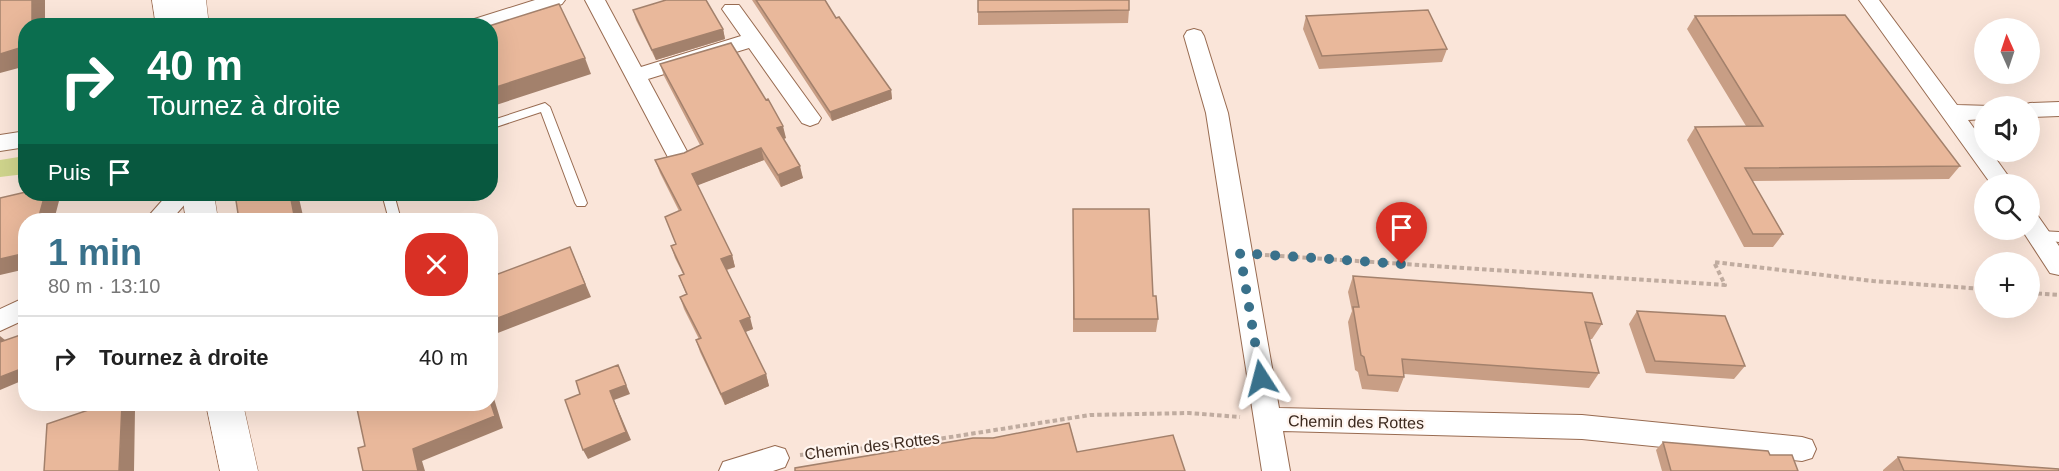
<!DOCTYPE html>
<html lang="fr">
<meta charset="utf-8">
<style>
body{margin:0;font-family:Arial,sans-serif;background:#f2f2f2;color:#222;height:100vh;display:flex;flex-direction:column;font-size:22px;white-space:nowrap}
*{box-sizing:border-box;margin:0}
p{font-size:20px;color:#767676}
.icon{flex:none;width:33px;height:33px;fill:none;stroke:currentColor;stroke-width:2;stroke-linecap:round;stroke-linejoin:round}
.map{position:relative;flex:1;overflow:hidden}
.side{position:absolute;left:18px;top:213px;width:480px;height:198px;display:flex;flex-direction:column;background:#fff;border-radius:24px;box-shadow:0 6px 24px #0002}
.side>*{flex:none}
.banner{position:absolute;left:18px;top:18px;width:480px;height:183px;border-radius:24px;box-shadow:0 6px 24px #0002;background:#0b6e4f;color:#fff;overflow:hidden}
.needle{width:39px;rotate:357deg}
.controls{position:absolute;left:1974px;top:18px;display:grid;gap:12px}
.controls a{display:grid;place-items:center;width:66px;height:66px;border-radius:50%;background:#fff;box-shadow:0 6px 24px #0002;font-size:30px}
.pin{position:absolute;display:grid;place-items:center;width:51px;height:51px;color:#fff;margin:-62px -26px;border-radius:50% 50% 50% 0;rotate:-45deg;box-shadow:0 0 6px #0007}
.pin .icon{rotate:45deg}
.me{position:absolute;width:66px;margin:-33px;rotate:351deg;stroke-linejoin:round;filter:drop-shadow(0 0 4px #0008)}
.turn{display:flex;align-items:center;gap:21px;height:126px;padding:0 30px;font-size:27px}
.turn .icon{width:78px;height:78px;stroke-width:2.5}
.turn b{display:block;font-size:42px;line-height:51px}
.then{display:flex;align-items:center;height:57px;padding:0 30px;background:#0003;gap:12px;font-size:22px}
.round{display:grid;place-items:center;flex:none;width:63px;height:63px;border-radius:24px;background:#f2f2f2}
.head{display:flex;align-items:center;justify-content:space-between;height:102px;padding:0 30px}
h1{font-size:36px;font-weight:700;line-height:45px;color:#39718b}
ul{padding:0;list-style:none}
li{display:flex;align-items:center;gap:18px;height:84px;padding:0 30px;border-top:2px solid #e0e0e0}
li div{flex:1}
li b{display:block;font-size:22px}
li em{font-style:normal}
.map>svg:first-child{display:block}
.green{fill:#cfd48c}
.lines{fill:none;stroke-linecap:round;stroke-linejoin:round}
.service-casing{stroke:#986b51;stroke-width:2}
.minor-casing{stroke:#986b51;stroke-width:2}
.secondary-casing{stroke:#986b51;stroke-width:1}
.path{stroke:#c0aca0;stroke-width:4;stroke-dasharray:4.5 3;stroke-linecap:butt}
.service{fill:#fff;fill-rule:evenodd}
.minor{fill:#fff;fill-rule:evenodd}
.secondary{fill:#fff;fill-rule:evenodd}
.wall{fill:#c89e85}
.shaded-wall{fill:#a3816c}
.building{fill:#e9b89b;stroke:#a3816c;stroke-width:1.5}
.route{stroke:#39718b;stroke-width:10;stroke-dasharray:0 18}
.labels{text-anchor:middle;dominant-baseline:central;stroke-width:4.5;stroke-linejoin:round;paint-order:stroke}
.street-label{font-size:16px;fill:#3c291e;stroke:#fff5ef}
</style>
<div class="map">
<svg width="2059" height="471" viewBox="0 0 2059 471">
<rect width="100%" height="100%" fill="#fae5d9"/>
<path class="green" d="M25,156V174L0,177V160Z"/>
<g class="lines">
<defs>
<path id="service" d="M545,103L550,107L587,203L585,206H577L575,203L541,112L490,129V121Z
M382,194H394L401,220H389Z
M2040,231L2059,232V242L2036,239L2034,236L2036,233Z"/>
<path id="minor" d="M535,0H565L562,4L490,28V26H465L468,21Z
M585,0H605L641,67L741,36L722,9L725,5H739L821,118L818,123L810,126L802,123L749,48L648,79L690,157L687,163L679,165L671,163Z
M1859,0H1879L1957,105L1991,106H1984V119L1968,120L1984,142V152H1991L2014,184H1991Z
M1194,29L1201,31L1204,36L1228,113L1279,408L1582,415L1802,437L1812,440L1816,449L1812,458L1802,461L1582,439L1283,431L1290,471H1262L1206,113L1184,36L1187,31Z
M2059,102V116L2030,117V106H2021L2030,103Z
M26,131V147L0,151V135Z
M168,194H194L171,220H145Z
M2030,213L2038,216L2059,246V275L2050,273L2022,230H2030Z
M26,297V319L0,331V309Z
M775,446L785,449L789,458L785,467L773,471H719L723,462Z"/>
<path id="secondary" d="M152,0H206L209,26H156Z
M182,194H214L218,220H186Z
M206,404H243L258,471H220Z"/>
</defs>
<use href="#service" class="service-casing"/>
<use href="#minor" class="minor-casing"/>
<use href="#secondary" class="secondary-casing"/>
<path class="path" d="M1265,255L1725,285L1714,262L1873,281L1984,289
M2030,293L2059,295
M800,455L913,443L1090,415L1189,413L1240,417"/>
<use href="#service" class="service"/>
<use href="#minor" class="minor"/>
<use href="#secondary" class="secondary"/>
</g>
<path class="wall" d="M752,0H825L836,18L891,90L892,99L832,121Z
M633,10L723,29L725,39L656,60L636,20Z
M1129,10L1128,23L978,25V12Z
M1306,16L1447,49L1442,62L1319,69L1303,29Z
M1695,16L1960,166L1949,179L1752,181L1783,234L1773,247H1744L1687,140L1695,127L1746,126L1687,29Z
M660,64L786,138L784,139L803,178L781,187L764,160L697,185L732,255L735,267L727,270L753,329L745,332L766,374L769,386L725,405L700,352L696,340L699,339L684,309L680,297L686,294L679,276L683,274L675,258L671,246L676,244L665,217L679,211L660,173L655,160L684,153L700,145L664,76Z
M1073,209L1153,296L1158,319L1156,332H1073Z
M1353,276L1602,324L1592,339H1589L1599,373L1589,388L1404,374V377L1398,392L1362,389L1358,372L1355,370L1348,322L1352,311L1348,292Z
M1637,311L1745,366L1734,379L1646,373L1629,324Z
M1663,442L1770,455L1798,471H1662L1656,450Z
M1898,457L2059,471H1883V470Z"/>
<path class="shaded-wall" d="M32,0H45V26H32Z
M723,29L725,39L656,60L652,50Z
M26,46V66L0,73V54Z
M585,58L591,74L490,107V89Z
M891,90L892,99L832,121L830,112Z
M783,126L786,138L780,140L777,128Z
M761,148L764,160L696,186L692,174Z
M800,166L803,178L781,187L778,175Z
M45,194H52L59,201L54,220H38Z
M290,194H298L304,220H295Z
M570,247L591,297L490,336V321Z
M26,253V269L0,275V259Z
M732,255L735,267L725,270L721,259Z
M750,317L753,329L743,333L740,321Z
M0,336L5,340L6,352L0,347Z
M618,365L630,394L614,400L631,440L588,459L583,450L610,391Z
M26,367V379L0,390V377Z
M766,374L769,386L725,405L721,394Z
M490,389L492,392L503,428L422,461L425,471H418L413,449L490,401Z
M122,404H128L135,410L134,471H119Z"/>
<path class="building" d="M0,0H32V26H26V46L0,54Z
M666,0H706L723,29L652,50L633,10Z
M756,0H825L836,18L839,17L891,90L830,112Z
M978,0H1129V10L978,12Z
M559,4L585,58L490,89V26H489Z
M1428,10L1447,49L1322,56L1306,16Z
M1845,15L1960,166L1745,168L1783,234H1753L1695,127L1763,126L1695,16Z
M731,43L766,100L768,99L783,126L777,128L800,166L778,175L761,148L692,174L732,255L721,259L750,317L740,321L766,374L721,394L696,340L701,338L680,297L687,294L679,276L684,274L671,246L676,244L665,217L681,210L655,160L684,153L703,144L660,64Z
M26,192V194H45L38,220H26V253L0,259V198Z
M235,194H290L295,220H239Z
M1073,209H1149L1153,296H1156L1158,319H1074Z
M570,247L585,284L490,321V277Z
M1353,276L1592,293L1602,324L1585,322L1599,373L1402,359L1404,377L1368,375L1364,357L1361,355L1353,307H1359Z
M1637,311L1725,316L1745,366L1655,361Z
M26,333V367L0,377V342Z
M618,365L626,385L610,391L626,432L583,450L565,400L580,394L576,381Z
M490,401L495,416L413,449L418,471H363L358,448L365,446L356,404H409L410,406L418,404H490Z
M106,404H122L119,471H44L47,424Z
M1069,423L1077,452L1173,435L1185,471H795V468L973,438H993Z
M1663,442L1768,451L1770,455H1792L1798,471H1671Z
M1898,457L2059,469V471H1904Z"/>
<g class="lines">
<path class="route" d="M1261,378L1240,253L1402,264"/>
</g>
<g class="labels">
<g class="street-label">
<text transform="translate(1356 422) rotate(1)">Chemin des Rottes</text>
<text transform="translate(872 446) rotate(-7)">Chemin des Rottes</text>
</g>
</g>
</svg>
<div class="controls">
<a><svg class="needle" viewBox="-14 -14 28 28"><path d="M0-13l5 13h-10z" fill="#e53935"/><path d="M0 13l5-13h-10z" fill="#767676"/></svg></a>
<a><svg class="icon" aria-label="sound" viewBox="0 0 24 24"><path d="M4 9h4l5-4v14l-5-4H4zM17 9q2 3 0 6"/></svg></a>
<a><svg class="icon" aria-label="search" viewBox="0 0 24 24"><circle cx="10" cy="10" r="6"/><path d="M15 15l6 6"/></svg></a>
<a>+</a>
</div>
<div class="pin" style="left:1402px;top:264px;background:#d93025"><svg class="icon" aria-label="arrive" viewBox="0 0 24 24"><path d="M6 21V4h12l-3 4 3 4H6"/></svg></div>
<svg class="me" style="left:1261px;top:378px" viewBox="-20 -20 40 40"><path d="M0-17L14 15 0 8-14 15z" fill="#39718b" stroke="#fff" stroke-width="4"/></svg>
<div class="banner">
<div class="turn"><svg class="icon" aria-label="right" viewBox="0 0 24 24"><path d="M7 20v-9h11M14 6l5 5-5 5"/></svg><div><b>40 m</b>Tournez à droite</div></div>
<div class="then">Puis<svg class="icon" aria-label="arrive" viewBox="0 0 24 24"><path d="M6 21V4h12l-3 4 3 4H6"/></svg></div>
</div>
<section class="side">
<div class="head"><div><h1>1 min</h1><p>80 m · 13:10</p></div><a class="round" style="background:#d93025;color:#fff"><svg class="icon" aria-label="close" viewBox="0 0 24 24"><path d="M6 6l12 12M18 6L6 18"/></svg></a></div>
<ul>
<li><svg class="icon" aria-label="right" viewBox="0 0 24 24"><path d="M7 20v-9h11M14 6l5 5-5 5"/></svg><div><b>Tournez à droite</b></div><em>40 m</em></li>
</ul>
</section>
</div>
